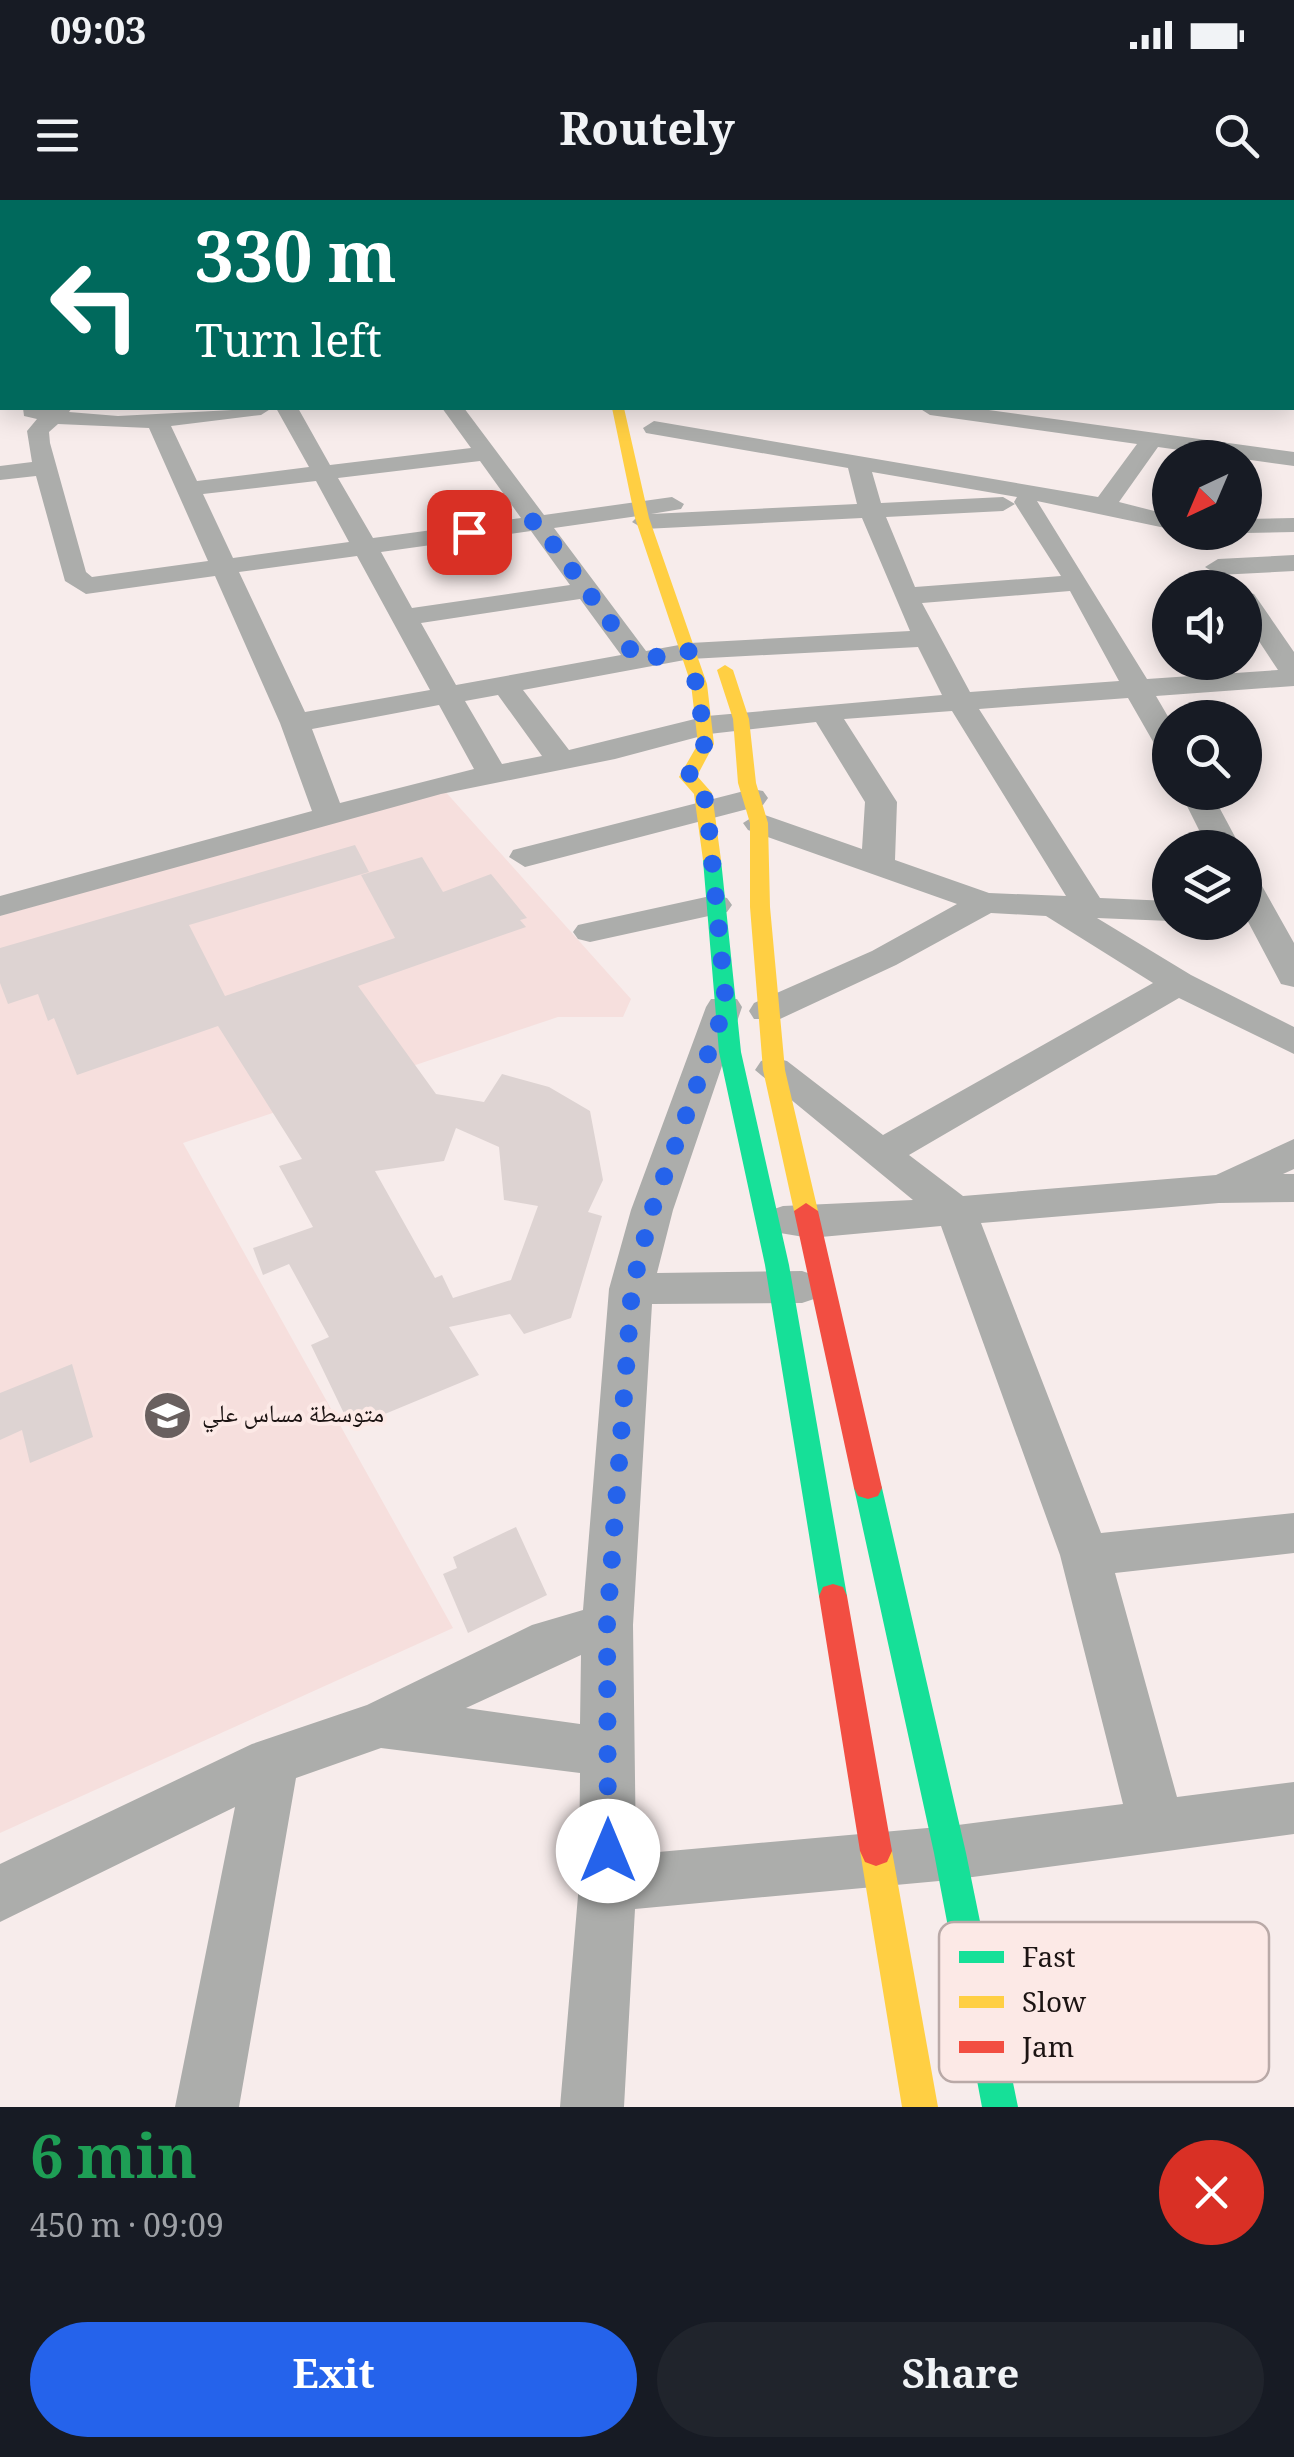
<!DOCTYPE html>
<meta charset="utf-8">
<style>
body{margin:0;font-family:Georgia,"Noto Naskh Arabic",serif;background:#20242c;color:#f1f3f6;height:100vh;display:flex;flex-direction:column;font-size:38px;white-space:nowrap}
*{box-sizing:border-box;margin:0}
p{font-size:32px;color:#9ea1a6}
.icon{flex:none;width:55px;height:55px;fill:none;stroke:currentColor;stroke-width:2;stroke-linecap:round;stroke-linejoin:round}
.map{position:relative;height:1907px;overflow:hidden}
.details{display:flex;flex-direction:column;background:#171b24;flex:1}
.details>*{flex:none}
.top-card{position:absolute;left:0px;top:0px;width:1295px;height:210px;box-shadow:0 5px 25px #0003;background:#00695c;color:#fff;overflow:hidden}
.needle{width:65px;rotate:224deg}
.tools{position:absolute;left:1152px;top:240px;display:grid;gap:20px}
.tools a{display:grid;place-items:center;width:110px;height:110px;border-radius:50%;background:#171b24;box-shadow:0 5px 25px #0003;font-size:50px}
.pin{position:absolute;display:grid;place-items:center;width:85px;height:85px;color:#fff;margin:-42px;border-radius:20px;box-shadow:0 5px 15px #0006}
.me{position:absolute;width:110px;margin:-55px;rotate:0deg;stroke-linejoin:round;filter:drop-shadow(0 0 8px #0008)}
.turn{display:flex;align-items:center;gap:35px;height:210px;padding:0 30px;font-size:45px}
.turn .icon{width:130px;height:130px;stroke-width:2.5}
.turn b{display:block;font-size:70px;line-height:85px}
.round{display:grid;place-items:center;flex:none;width:105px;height:105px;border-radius:52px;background:#20242c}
.overview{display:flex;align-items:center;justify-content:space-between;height:170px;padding:0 30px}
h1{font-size:60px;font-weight:800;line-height:75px;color:#1e9e55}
.button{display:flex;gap:20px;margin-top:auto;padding:20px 30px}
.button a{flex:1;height:115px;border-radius:60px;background:#2563eb;color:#fff;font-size:40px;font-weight:800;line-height:115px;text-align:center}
.button a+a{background:#20242c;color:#f1f3f6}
.status{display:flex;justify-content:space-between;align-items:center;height:70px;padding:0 50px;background:#171b24;direction:ltr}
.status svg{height:28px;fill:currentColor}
header{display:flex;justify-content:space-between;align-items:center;height:130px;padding:0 30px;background:#171b24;font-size:45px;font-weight:800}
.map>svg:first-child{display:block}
.built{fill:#f6dfdd}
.building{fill:#ddd3d2;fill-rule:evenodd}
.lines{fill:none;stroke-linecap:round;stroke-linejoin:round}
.lane{stroke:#acadab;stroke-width:20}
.street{fill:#acadab;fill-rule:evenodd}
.fast{fill:#16e098;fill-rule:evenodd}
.slow{fill:#ffcf43;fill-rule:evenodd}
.jam{fill:#f24e42;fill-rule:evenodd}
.route{stroke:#2563eb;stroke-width:18;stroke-dasharray:0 32.4}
.labels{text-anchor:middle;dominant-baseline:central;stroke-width:8;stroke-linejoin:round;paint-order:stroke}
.poi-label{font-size:25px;fill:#1c1413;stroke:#fce9e6;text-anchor:start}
.key{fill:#fce9e6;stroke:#b9a9a7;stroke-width:2.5}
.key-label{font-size:28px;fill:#1c1413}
</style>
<div class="status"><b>09:03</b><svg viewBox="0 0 49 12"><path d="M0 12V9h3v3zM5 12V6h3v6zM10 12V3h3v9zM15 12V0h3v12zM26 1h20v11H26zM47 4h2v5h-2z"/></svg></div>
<header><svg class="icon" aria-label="menu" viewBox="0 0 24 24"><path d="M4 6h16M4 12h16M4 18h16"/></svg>Routely<svg class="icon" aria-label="search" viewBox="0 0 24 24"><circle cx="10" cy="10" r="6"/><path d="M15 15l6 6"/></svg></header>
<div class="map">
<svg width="1294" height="1907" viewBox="0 0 1294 1907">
<rect width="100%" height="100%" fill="#f7eceb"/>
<path class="built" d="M443,589L631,799L623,817H558L183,943L453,1428L0,1633V716Z"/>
<path class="building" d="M355,645L369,672L189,725L225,796L395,738L361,675L422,657L443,692L491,674L527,718L520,720L526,727L358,786L436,894L484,902L502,874L549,887L590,911L603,980L588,1012L602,1016L571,1118L524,1134L510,1114L449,1127L479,1175L351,1228L311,1145L329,1137L289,1064L263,1075L253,1048L313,1027L279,966L302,959L218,826L77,875L54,818L48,821L38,794L8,804L0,783V748ZM456,928L499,947L504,1000L538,1006L511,1080L453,1098L442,1075L435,1078L375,971L444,961Z
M72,1164L93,1237L30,1263L22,1230L0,1240V1193Z
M516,1327L547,1395L468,1433L443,1374L457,1368L453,1357Z"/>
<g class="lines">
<path class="lane" d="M323,2L324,0"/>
<path class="street" d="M419,0H435L436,2H420Z
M721,0H770L771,2H722Z
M1045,0H1061V2H1045Z
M1229,0H1247L1248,2H1230Z
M1286,0H1294V8L1292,2H1284Z
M0,8H2V18H0Z
M1292,38H1294V49H1292Z
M0,48H2V59H0Z
M1292,83H1294V95H1292Z
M1292,153H1294V167H1292Z
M23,208H72L69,212L118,216L272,208L261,215L171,226L197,281L309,267L276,208H298L330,265L471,248L442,208H464L544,315L672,297L684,304L681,309L651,314L857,304L848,268L646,233L643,228L654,221L1098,297L1137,244L930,215L919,208H974L1294,252V266L1158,247L1119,302L1170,315V329L1037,301L1147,479L1278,470L1245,420V392L1254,394L1294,452V486L1156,496L1170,520V555L1159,552L1128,498L979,509L1100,698L1170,701V721L1097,718L1191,775L1294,827V854L1179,798L909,955L963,996L1216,975L1294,939V969L1283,974H1294V1002L1219,1003L981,1023L1101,1333L1294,1313V1353L1115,1373L1177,1597L1294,1582V1634L950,1680L635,1709L624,1907H560L579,1684L580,1573L381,1548L296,1578L239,1907H175L235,1607L0,1722V1664L252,1544L367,1505L532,1425L583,1410L609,1089L631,1010L706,807L711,799H737L742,807L673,1010L657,1073L802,1071L817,1076L824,1087L817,1098L802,1103L652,1104L633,1425L636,1654L950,1626L1123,1604L1060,1355L941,1026L810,1038L768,1031L762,1021L768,1011L783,1006L913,1000L755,870L761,861L774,858L787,861L883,935L1153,783L1046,716L991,713L896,765L780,819H754L749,811L754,803L872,751L957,704L748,630L743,623L759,613L862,649L865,602L816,522L709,534L615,559L441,594L0,716V696L312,611L280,523L215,376L86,394L65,381L36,276L0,280V266L32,262L27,231L37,219L24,216ZM58,224L149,228L208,361L92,377L86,372L50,243L49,232ZM480,261L521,318L373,338L338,278ZM872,272L1017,297L1014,302L1061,376L915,387L886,317L1003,311L1015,304L1003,297L881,303ZM316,281L349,342L233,358L203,294ZM638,316L632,322L644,329L862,318L910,431L690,443L646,451L554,328ZM531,331L570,385L412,408L381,352ZM357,356L430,490L305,512L239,372ZM1070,391L1119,481L970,492L922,403ZM580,399L621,455L456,485L421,423ZM918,447L942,495L707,516L569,550L523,490L690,459ZM498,495L542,556L502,564L465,501ZM439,505L474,569L340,603L312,529ZM952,511L1066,696L989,693L895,660L897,602L844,519ZM581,1455L580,1524L466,1508Z
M1294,318V332L1245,333L1241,332H1245V319Z
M1294,355V371L1218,375L1205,367L1218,359Z
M752,589L763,591L768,598L763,605L525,667L509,657L513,650Z
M1180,592H1211L1241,648H1208Z
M1245,674L1257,677L1294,743V787L1281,784L1245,716Z
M715,695L727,698L732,705L727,712L590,742L578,739L573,732L578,725Z"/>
<path class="fast" d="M712,654L721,660L741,852L789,1065L847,1396L843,1405L833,1408L823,1405L819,1396L765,1065L719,852L703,660Z
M868,1277L878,1280L882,1288L966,1653L1018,1907H982L934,1653L854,1288L858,1280Z"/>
<path class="slow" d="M587,0H597L598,2H589Z
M612,208H624L649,318L707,484L714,544L697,576L712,593L721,660L712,666L703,660L694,594L679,577L698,544L691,484L635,318Z
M725,465L733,470L749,519L756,583L768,623L770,707L785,870L818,1011L806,1019L794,1011L763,870L750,707V623L738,583L733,519L717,470Z
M876,1636L887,1640L892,1651L938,1907H902L860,1651L865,1640Z"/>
<path class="jam" d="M806,1003L818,1011L882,1288L878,1296L868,1299L858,1296L854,1288L794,1011Z
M833,1384L843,1387L847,1396L892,1651L887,1662L876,1666L865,1662L860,1651L819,1396L823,1387Z"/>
</g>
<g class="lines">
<path class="route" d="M469,332L536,321L638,460L690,451L706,541L688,577L703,592L707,609L726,804L652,1010L632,1088L607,1425L608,1651"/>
</g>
<defs>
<symbol id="school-disc" viewBox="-11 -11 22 22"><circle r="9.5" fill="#69605f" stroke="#fce9e6"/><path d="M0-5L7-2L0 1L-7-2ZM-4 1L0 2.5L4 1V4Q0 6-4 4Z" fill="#fff"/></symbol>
</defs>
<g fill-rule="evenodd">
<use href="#school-disc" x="140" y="1188" width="55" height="55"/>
</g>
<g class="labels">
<g class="poi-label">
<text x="202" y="1216">متوسطة مساس علي</text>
</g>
</g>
<rect x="939" y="1722" width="330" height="160" rx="15" class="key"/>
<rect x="959" y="1751" width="45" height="12" fill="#16e098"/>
<rect x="959" y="1796" width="45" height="12" fill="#ffcf43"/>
<rect x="959" y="1841" width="45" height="12" fill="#f24e42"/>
<g class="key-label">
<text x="1022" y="1767">Fast</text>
<text x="1022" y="1812">Slow</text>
<text x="1022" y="1857">Jam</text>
</g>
</svg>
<div class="tools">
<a><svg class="needle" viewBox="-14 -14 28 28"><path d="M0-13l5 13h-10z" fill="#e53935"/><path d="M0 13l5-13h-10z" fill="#9ea1a6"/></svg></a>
<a><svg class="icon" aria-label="sound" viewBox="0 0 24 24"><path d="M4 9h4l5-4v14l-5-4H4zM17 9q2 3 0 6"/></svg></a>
<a><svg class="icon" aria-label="search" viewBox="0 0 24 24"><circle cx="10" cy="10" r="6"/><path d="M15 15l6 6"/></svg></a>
<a><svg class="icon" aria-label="layers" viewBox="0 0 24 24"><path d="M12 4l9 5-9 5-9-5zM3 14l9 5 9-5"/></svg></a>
</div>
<div class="pin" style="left:469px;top:332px;background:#d93025"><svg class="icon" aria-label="arrive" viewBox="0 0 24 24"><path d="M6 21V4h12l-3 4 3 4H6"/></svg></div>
<svg class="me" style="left:608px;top:1651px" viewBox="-20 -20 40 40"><circle r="19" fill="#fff"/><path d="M0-13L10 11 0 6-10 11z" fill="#2563eb"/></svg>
<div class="top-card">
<div class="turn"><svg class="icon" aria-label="left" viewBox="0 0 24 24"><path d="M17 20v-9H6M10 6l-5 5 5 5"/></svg><div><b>330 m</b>Turn left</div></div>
</div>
</div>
<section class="details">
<div class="overview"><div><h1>6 min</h1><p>450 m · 09:09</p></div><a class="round" style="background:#d93025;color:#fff"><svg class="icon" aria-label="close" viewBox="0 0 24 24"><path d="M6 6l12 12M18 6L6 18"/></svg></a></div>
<div class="button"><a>Exit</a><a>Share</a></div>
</section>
